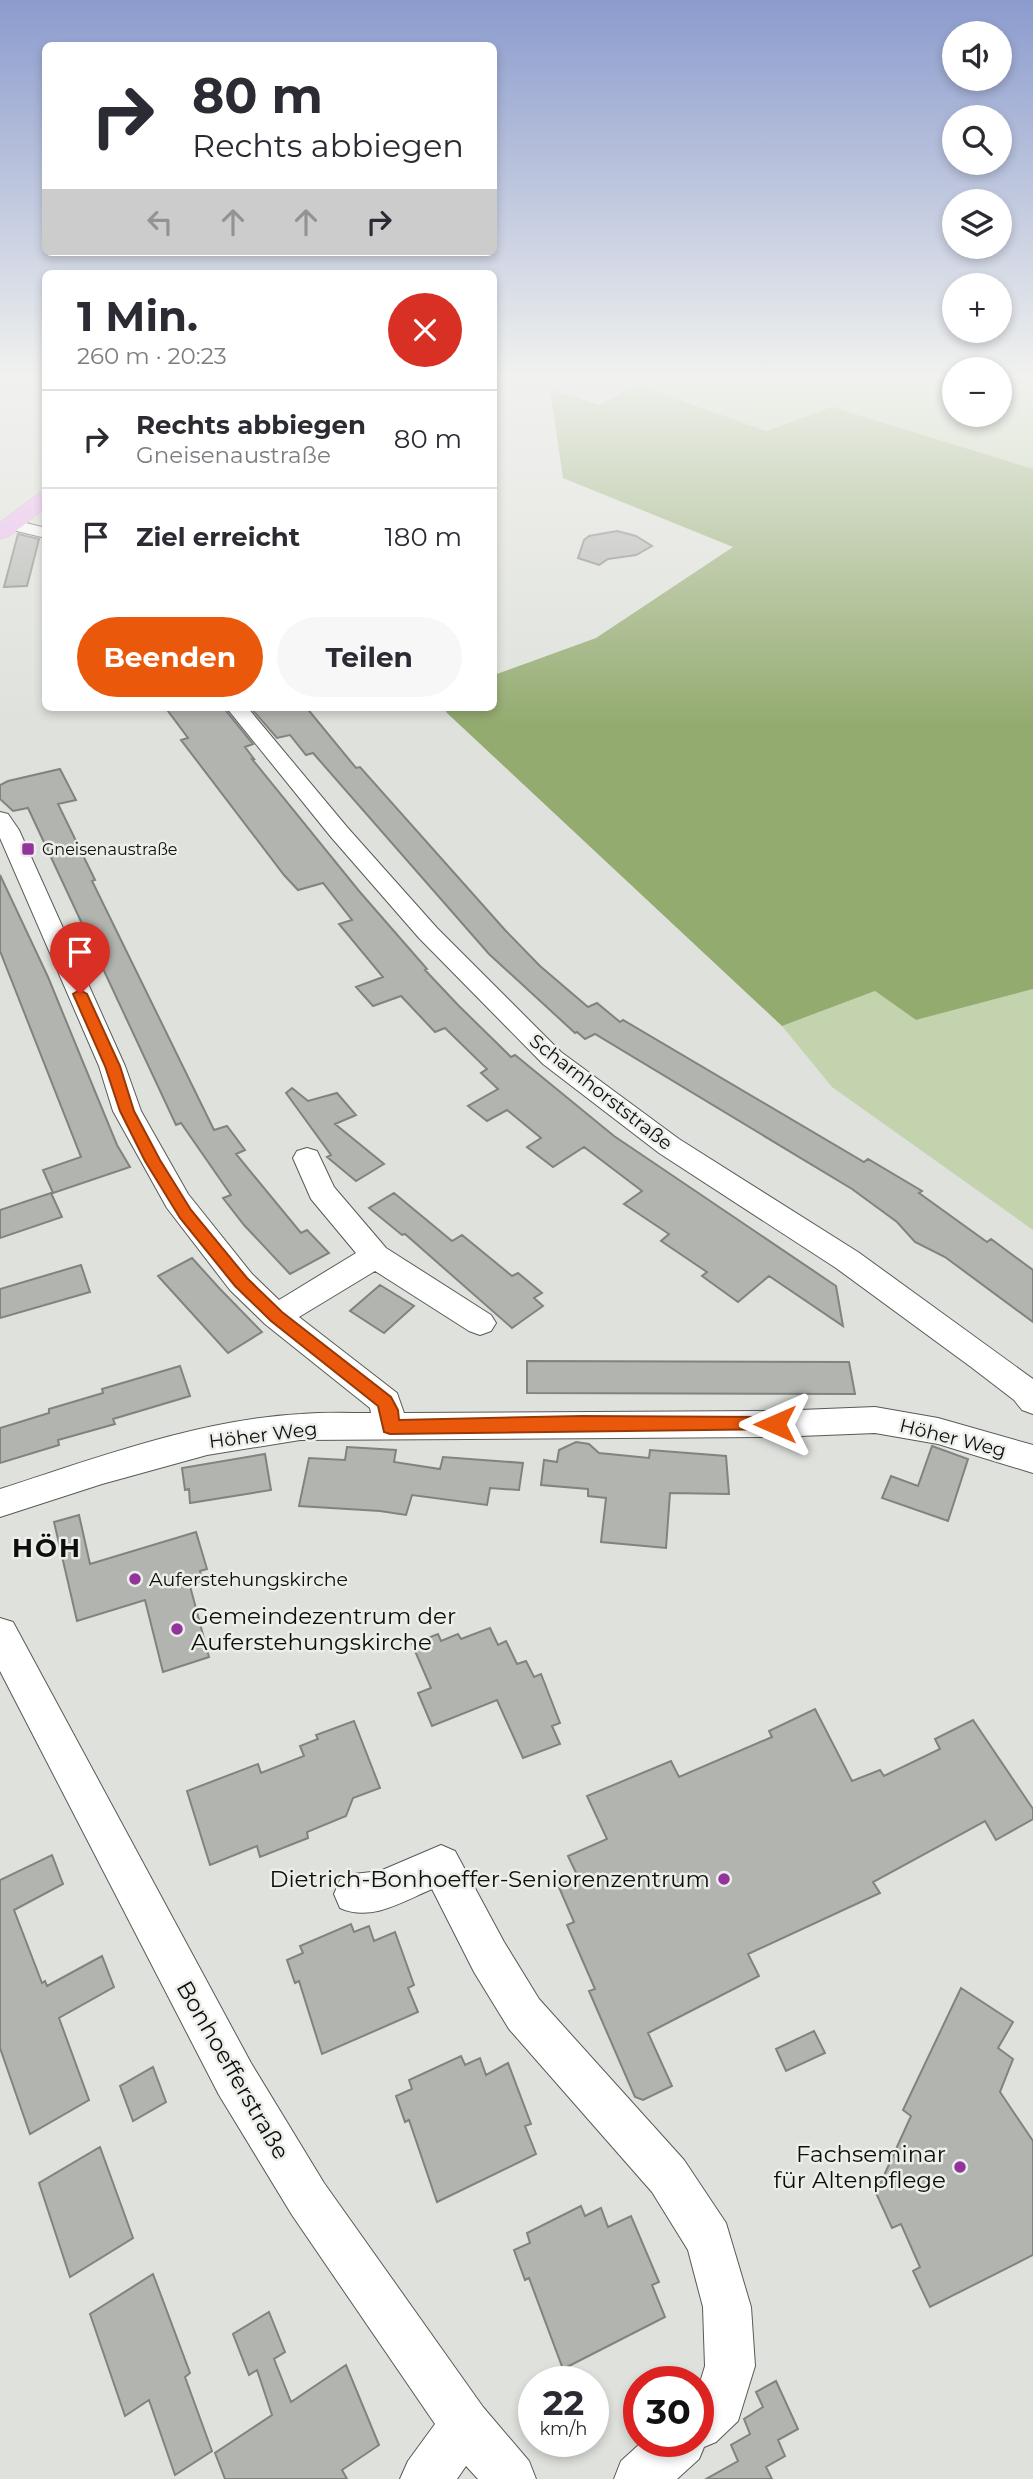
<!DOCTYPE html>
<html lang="de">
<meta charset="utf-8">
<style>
body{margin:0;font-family:Montserrat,sans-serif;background:#f7f7f7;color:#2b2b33;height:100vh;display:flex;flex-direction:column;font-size:26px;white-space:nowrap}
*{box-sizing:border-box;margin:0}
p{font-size:23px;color:#7c7c81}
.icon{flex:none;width:38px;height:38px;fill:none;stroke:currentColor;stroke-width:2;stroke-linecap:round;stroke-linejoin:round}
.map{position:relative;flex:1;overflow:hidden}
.side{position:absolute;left:42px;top:270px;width:455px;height:441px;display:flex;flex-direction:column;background:#fff;border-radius:10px;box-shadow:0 4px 10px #0003}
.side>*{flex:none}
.top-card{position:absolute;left:42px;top:42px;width:455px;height:214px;border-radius:10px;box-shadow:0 4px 10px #0003;background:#fff;color:#2b2b33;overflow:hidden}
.tools{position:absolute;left:942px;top:21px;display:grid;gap:14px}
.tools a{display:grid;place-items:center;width:70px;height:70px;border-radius:50%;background:#fff;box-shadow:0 4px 10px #0003;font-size:35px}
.speed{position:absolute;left:518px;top:2366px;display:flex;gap:14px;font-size:35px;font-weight:700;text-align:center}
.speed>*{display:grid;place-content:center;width:91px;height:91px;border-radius:50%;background:#fff;box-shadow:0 4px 10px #0003;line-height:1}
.speed small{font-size:18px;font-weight:400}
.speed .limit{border:10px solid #d22;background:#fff;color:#111}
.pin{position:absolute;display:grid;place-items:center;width:60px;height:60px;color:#fff;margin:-72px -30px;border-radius:50% 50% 50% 0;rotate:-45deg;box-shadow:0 0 7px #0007}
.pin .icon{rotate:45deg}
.me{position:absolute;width:77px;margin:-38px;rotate:270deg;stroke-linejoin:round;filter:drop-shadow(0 0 5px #0008)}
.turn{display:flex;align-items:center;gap:24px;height:147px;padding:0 35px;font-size:32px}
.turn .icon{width:91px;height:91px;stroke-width:2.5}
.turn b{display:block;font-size:49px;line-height:60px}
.lanes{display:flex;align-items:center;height:66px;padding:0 35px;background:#0003;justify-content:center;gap:35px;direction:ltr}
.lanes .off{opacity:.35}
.round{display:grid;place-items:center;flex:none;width:74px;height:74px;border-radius:37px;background:#f7f7f7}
.summary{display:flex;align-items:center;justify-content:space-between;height:119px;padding:0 35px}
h1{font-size:42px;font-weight:700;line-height:52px}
.action{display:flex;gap:14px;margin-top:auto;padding:14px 35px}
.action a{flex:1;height:80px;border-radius:42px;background:#ea580c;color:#fff;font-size:28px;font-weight:700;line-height:80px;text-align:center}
.action a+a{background:#f7f7f7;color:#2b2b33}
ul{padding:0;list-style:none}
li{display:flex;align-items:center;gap:21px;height:98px;padding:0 35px;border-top:2px solid #e1e1e2}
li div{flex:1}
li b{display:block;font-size:26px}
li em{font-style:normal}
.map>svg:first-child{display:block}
.green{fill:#c3d3ad}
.forest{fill:#94ab70}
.building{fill:#b2b4b0;stroke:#81837f;stroke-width:2}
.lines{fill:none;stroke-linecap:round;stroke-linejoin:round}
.minor-casing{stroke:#585a56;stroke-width:2}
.major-casing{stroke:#bcbcbb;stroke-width:1}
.minor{fill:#fff;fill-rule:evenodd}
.major{fill:#eeb3f3;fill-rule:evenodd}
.route{fill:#ea580c;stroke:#983908;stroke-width:2}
.poi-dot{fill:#93349d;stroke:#eceee9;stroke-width:2.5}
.labels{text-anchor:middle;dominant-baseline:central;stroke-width:5;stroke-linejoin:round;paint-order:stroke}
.far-poi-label{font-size:16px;fill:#0e0f0d;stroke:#eceee9;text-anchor:start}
.street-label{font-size:19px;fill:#0e0f0d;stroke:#eceee9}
.poi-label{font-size:19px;fill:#0e0f0d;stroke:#eceee9;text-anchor:start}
.near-poi-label{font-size:23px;fill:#0e0f0d;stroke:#eceee9;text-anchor:end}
.near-street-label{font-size:23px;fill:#0e0f0d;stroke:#eceee9}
.district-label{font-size:26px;font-weight:bold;letter-spacing:2px;fill:#0e0f0d;stroke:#eceee9}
</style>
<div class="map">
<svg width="1033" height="2479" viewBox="0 0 1033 2479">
<rect width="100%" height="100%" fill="#dfe1dc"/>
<path class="green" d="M668,377H954V415H999V377H1033V469L832,407L767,432L636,385L645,378L661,380Z
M1033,989V1230L832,1087L782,1026L875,991L916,1020Z"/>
<path class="forest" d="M636,385L767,431L832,407L1033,469V989L916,1020L875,991L782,1026L447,713L444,707H494V675L596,638L733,547L563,478L550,389L600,405Z"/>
<path class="building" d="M617,531L636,536L652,546L636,555L608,559L599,565L578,558L584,540L589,536Z
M18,534L39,539L33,563L27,586L4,587Z
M165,707H223L253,744L245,747L254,759H252L359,891L427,969L425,970L458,1005L511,1057L515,1055L614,1136L836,1286L843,1326L769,1276L738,1302L702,1276L707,1272L661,1241L669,1234L624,1204L642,1191L584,1147L553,1167L527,1147L541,1138L507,1110L487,1121L468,1106L498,1089L481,1073L487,1069L445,1028L435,1032L401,996L373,1006L356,987L383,977L339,924L352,920L323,883L298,890L284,875L181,740L188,738Z
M250,707H306L356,768L360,767L505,930L540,966L588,1007L597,1003L620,1022L623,1020L864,1162L868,1159L922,1191L919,1193L987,1242L991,1239L1033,1270V1322L945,1257L915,1242L897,1222L852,1189L595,1034L585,1039L577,1032L575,1033L489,954L313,753L306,755L290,735L277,738Z
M60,769L76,800L58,804L95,880L92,881L95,887L214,1130L227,1126L245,1150L236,1154L301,1233L307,1230L329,1253L290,1274L244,1225L223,1198L231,1195L181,1123L176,1125L28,808L13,811L0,799V785L8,781Z
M0,875L48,977L117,1145L130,1167L53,1193L43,1170L81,1157L0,951Z
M292,1088L308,1101L337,1093L356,1115L335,1124L384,1164L356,1181L327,1157L331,1155L286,1093Z
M51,1193L62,1217L0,1238V1210Z
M394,1193L452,1241L462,1235L512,1276L518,1273L542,1293L534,1298L543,1306L512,1328L405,1234L402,1235L369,1208Z
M192,1258L220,1289L262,1332L228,1353L158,1276Z
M81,1265L90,1292L0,1318V1289Z
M380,1285L414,1306L384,1333L350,1311Z
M527,1361L849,1362L855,1394L527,1393Z
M180,1366L190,1396L113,1419L115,1424L58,1440L59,1445L0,1463V1428L49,1413V1409L103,1393L102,1389Z
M576,1442L589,1444L599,1453L649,1458L650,1450L726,1456L729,1494L670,1493L666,1548L601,1542L606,1498L588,1496V1489L541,1485L544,1460L557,1462L559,1450Z
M932,1446L968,1459L948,1521L882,1498L891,1476L918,1486Z
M347,1447L396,1450L394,1462L440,1469L443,1457L523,1463L519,1490L490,1488L487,1505L412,1495L406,1515L380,1511L299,1506L309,1458L345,1460Z
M265,1454L271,1490L190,1503L189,1489L185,1490L182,1468Z
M79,1515L90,1564L196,1532L207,1569L200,1571L203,1582L190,1586L209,1657L163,1672L145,1600L77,1621L54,1522Z
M490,1628L498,1645L506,1641L517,1664L526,1661L534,1677L541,1674L560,1723L552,1726L560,1744L523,1758L497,1700L432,1726L418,1693L431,1688L412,1644L438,1634L441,1641L458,1634L461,1639Z
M815,1709L852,1781L880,1770L884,1776L940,1749L935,1739L973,1720L1033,1809V1819L996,1840L985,1821L873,1882L880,1893L748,1954L759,1976L648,2033L672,2086L643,2100L635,2097L589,1991L595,1989L567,1925L574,1922L558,1885L578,1877L568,1856L607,1839L587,1796L671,1761L679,1777L772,1737L769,1731Z
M354,1721L380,1788L353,1798L346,1816L307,1832L308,1838L260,1857L257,1846L210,1865L187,1791L258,1764L261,1773L304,1756L300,1746L318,1739L316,1735Z
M52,1855L63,1884L14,1910L42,1983L45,1981L47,1986L102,1956L114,1987L59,2018L89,2100L30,2134L0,2048V1880Z
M351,1924L354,1932L369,1926L374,1941L395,1932L414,1985L408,1988L418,2012L322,2054L299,1981L295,1983L287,1960L303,1953L300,1946Z
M961,1988L1013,2022L998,2048L1013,2059L1000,2092L1033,2141V2255L930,2307L913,2271L920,2267L901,2224L892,2228L876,2193L911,2116L903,2110Z
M814,2031L825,2053L786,2071L776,2049Z
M461,2056L465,2065L480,2058L486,2075L508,2063L531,2124L525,2126L536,2154L437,2202L409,2120L405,2122L396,2096L412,2089L409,2080Z
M153,2067L166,2102L133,2121L120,2086Z
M100,2147L133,2238L70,2277L39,2183Z
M581,2206L585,2216L601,2208L608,2227L631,2216L659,2282L652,2285L665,2317L563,2369L529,2278L525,2280L514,2250L530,2243L527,2233Z
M153,2274L190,2373L185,2377L212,2451L175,2475L149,2400L125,2416L90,2314Z
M269,2312L285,2352L274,2359L291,2402L346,2365L379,2445L342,2470L347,2479H225L215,2453L272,2415L257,2370L249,2375L233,2334Z
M776,2381L798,2429L778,2440L785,2456L766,2467L772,2479H706L738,2461L731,2445L750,2434L744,2419L763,2407L756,2392Z"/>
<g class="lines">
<defs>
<path id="minor" d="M10,519L46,528V538L4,528L1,524Z
M226,707H247L347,827L437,928L561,1052L679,1139L858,1252L1033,1379V1414L1022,1410L1014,1400L971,1367L836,1268L659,1153L543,1064L419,938L331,837Z
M0,812L8,814L19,830L125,1066L141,1111L188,1194L252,1274L279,1300L356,1253L311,1199L293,1158L297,1151L307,1148L317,1151L334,1187L386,1248L491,1315L496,1323L491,1331L480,1335L469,1331L375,1271L299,1317L397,1393L404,1413L775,1411L875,1407L938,1418L1033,1445V1473L938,1444L875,1433L775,1437L300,1440L207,1455L102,1484L0,1517V1489C97,1458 198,1420 301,1414C324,1412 348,1413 371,1413L370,1408L265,1324L230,1290L167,1208L113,1111L99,1066L0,838Z
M0,1618L13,1622L251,2063L324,2183L483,2407L529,2461L536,2479H478L466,2466L457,2479H400L408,2461L435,2424L292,2215L219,2095L0,1671Z
M441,1845L455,1851L504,1942L539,1999L684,2160L726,2223L751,2307L755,2366L738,2421L716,2442L704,2447L699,2459L677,2479H614L621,2461L643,2441H698V2389L705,2366L703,2307L688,2250L652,2192L509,2029L474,1972L432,1889C402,1902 371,1922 340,1908L334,1894L340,1880L354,1874L380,1871Z"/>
<path id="major" d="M46,491V508L8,537L0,539V522L39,493Z"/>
</defs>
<use href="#minor" class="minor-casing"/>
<use href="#major" class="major-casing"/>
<use href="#minor" class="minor"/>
<use href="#major" class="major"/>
</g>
<linearGradient id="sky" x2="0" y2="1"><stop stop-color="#8b9bcd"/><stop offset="0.52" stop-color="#f1f2ef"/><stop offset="1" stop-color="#f1f2ef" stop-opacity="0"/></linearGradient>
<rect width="1033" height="724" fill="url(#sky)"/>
<path class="route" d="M80,990L87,994L120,1066L134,1111L160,1160L191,1210L247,1278L282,1312L391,1397L398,1410L399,1420L582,1416L775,1417L781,1419L784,1424L781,1429L390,1434L384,1432L378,1406L271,1321L235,1286L180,1218L145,1161L120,1111L105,1066L73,994Z"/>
<g class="poi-dot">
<rect x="21" y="842" width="14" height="14" rx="3.5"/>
<circle cx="135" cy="1579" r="7"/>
<circle cx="177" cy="1629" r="7"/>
<circle cx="724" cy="1879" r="7"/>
<circle cx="960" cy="2167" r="7"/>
</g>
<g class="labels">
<g class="far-poi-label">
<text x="42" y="849">Gneisenaustraße</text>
</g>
<g class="street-label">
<text transform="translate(601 1092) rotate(38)">Scharnhorststraße</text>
<text transform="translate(263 1435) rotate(-7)">Höher Weg</text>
<text transform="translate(953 1438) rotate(14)">Höher Weg</text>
</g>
<g class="poi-label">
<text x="149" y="1579">Auferstehungskirche</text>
</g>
<g class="near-poi-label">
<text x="191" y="1616" text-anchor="start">Gemeindezentrum der<tspan x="191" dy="26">Auferstehungskirche</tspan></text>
<text x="710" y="1879">Dietrich-Bonhoeffer-Seniorenzentrum</text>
<text x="946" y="2154">Fachseminar<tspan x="946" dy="26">für Altenpflege</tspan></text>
</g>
<g class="near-street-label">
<text transform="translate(233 2070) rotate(60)">Bonhoefferstraße</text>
</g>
<g class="district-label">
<text x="47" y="1548">HÖH</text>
</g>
</g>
</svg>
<div class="tools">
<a><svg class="icon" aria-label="sound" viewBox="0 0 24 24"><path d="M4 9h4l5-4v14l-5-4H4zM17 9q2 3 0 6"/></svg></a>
<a><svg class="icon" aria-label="search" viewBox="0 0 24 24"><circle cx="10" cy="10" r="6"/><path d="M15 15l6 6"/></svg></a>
<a><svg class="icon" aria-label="layers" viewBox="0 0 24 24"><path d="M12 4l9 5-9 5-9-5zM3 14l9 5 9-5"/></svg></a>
<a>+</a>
<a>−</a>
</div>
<div class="speed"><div>22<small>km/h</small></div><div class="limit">30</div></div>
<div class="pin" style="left:80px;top:994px;background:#d93025"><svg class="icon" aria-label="arrive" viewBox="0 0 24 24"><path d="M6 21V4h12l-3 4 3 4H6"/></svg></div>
<svg class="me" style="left:775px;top:1424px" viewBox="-20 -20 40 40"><path d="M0-17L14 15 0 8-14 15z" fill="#ea580c" stroke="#fff" stroke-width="4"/></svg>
<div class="top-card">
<div class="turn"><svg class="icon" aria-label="right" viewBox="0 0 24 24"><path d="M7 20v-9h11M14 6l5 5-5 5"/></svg><div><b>80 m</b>Rechts abbiegen</div></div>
<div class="lanes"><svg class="icon off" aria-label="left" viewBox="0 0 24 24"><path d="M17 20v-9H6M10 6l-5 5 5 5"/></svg><svg class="icon off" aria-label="ahead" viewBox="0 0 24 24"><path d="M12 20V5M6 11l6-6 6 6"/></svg><svg class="icon off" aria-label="ahead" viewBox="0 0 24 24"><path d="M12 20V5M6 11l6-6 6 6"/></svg><svg class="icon" aria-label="right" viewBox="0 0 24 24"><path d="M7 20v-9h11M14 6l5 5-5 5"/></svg></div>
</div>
<section class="side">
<div class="summary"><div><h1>1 Min.</h1><p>260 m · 20:23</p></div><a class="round" style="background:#d93025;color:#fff"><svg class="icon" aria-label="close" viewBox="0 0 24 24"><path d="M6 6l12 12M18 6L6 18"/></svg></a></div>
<ul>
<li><svg class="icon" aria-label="right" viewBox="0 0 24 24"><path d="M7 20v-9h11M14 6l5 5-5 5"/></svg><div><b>Rechts abbiegen</b><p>Gneisenaustraße</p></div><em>80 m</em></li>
<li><svg class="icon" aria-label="arrive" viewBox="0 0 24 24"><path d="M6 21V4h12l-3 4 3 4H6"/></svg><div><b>Ziel erreicht</b></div><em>180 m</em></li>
</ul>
<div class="action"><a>Beenden</a><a>Teilen</a></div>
</section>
</div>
